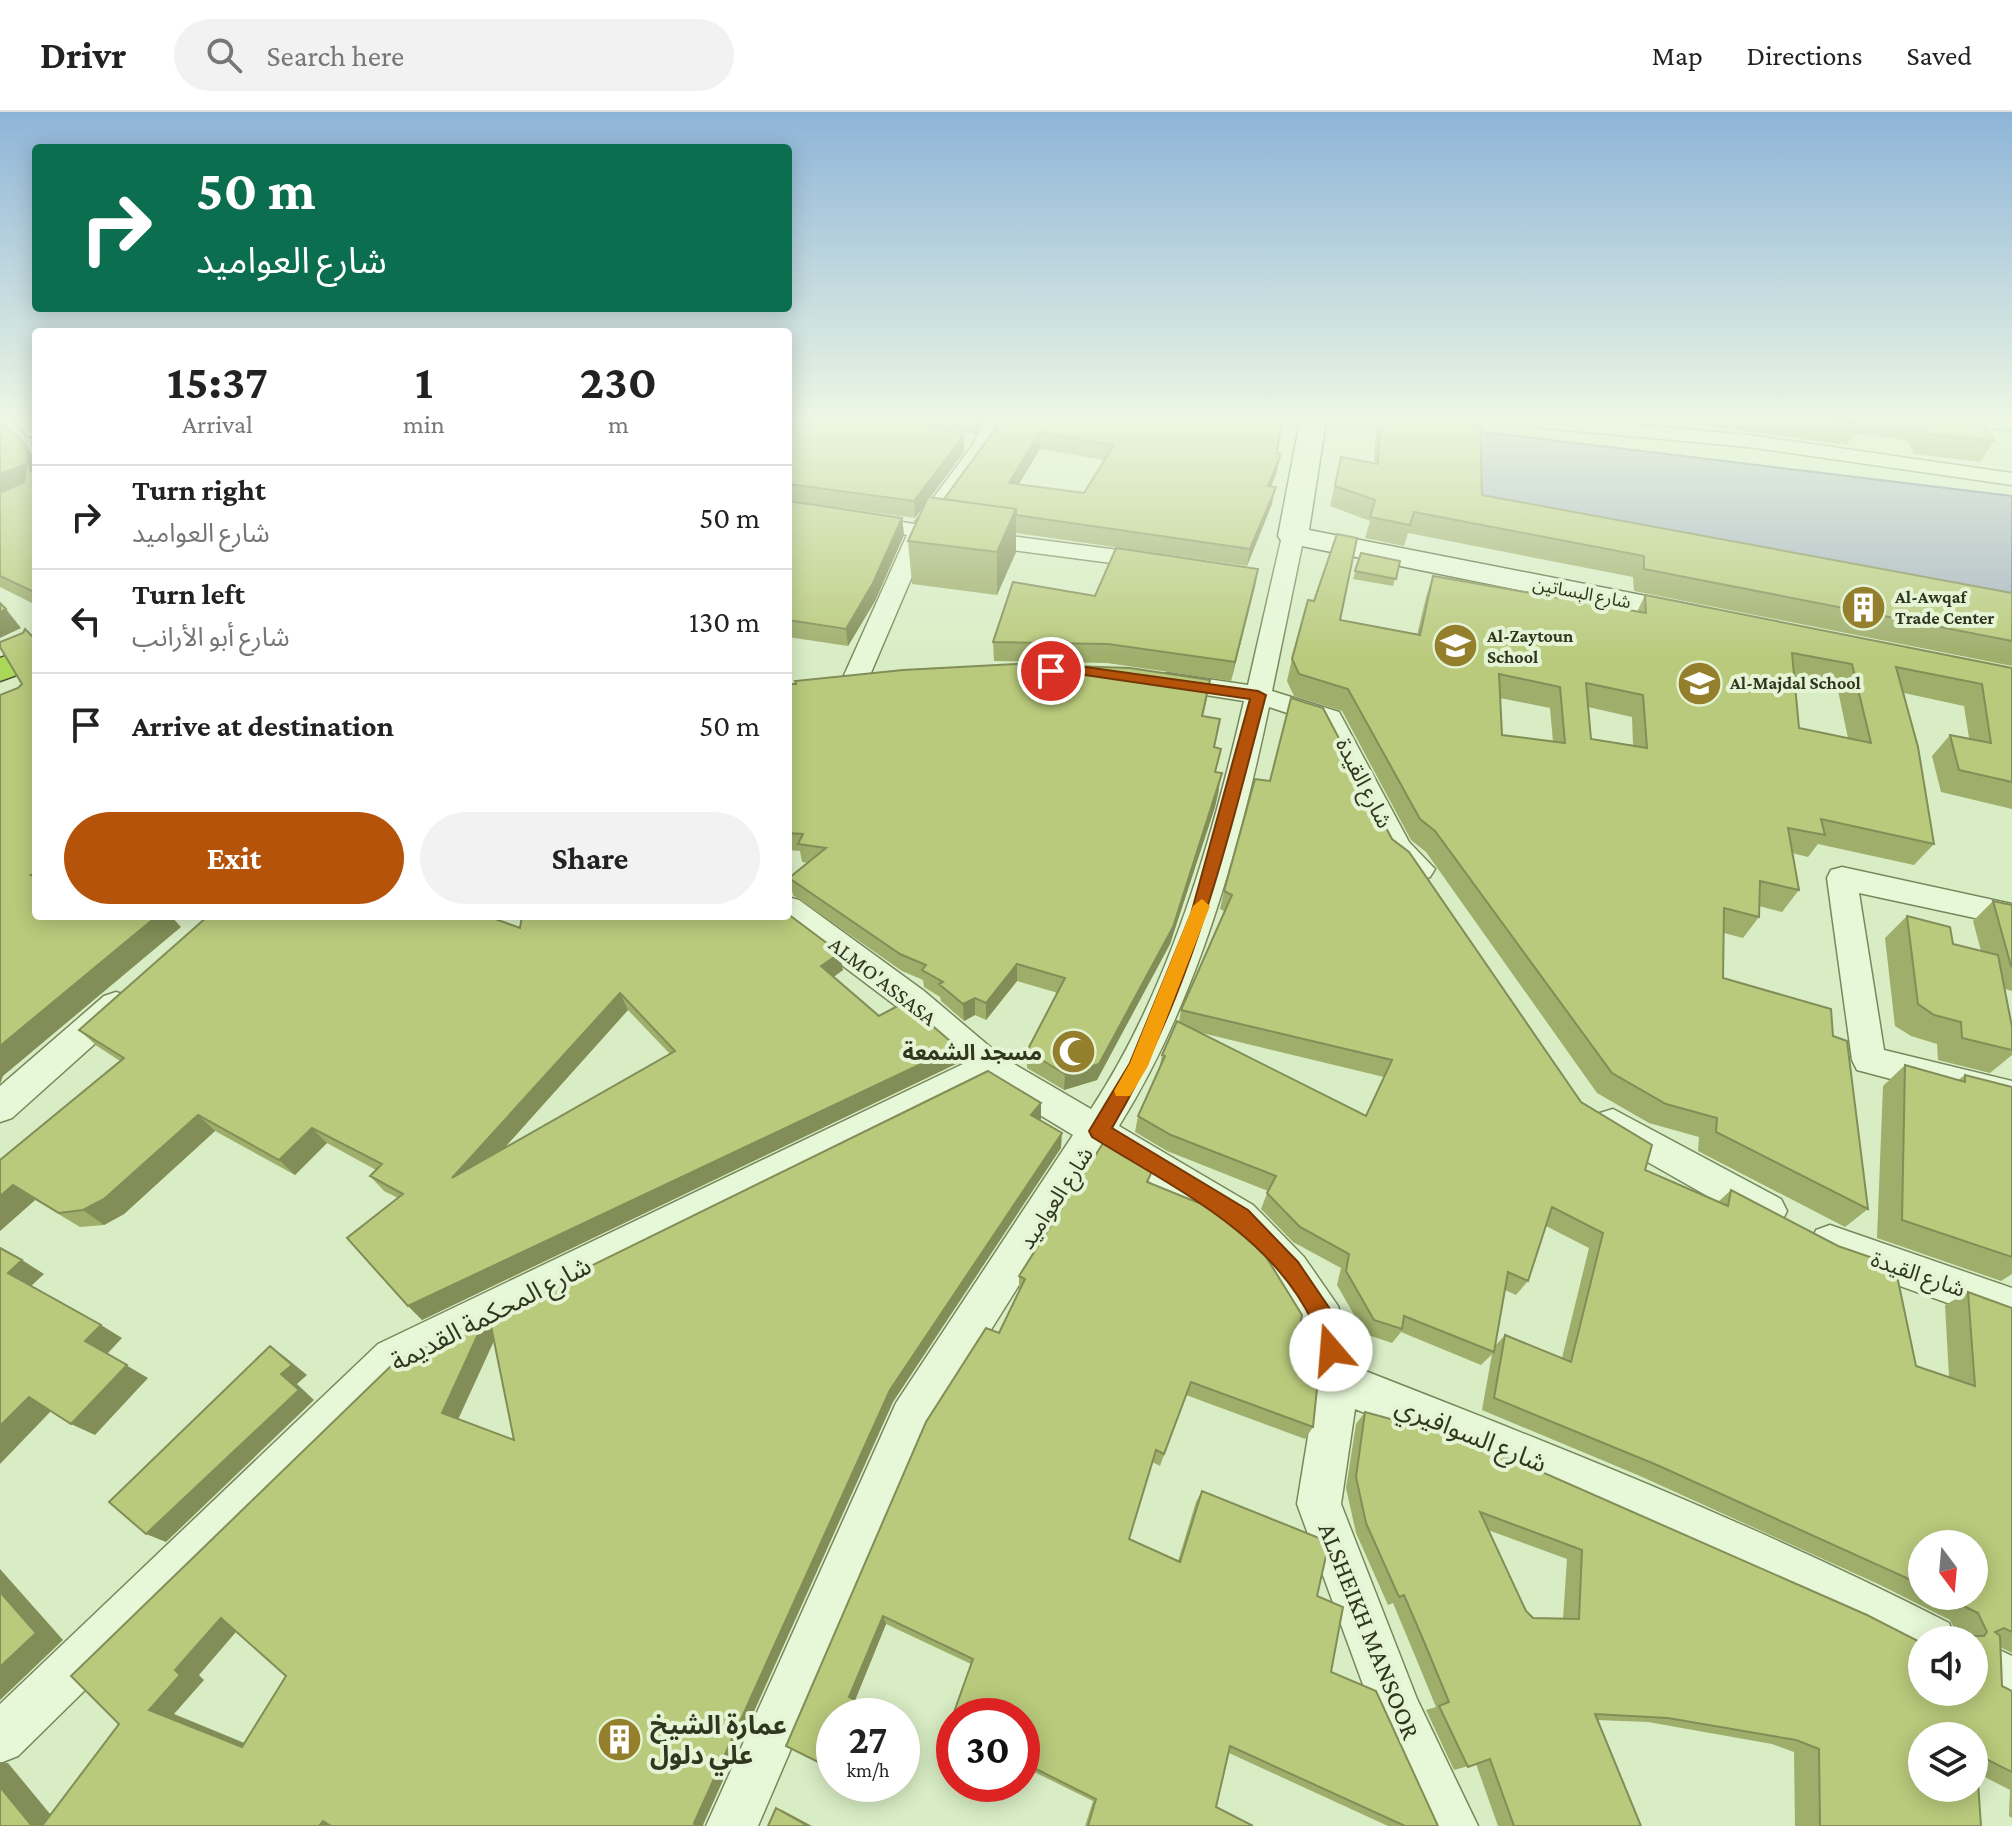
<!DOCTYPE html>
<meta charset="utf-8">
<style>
body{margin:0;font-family:"Crimson Pro","Noto Sans Arabic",serif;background:#f2f2f2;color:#222;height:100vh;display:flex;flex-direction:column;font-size:30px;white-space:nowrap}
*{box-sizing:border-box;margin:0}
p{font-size:26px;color:#767676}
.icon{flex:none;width:44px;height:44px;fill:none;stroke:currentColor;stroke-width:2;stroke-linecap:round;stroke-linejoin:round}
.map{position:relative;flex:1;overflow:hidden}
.side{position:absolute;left:32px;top:216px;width:760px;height:592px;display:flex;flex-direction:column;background:#fff;border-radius:8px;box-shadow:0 4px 20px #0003}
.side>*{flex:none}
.hud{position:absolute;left:32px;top:32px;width:760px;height:168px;border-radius:8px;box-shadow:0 4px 20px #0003;background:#0b6e4f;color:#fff;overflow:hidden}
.needle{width:52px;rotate:164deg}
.fabs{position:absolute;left:1908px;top:1418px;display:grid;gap:16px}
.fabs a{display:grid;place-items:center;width:80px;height:80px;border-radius:50%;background:#fff;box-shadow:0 4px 20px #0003;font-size:40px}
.speed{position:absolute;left:816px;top:1586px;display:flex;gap:16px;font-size:40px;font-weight:700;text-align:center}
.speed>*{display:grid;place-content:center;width:104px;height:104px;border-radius:50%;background:#fff;box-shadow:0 4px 20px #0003;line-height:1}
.speed small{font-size:20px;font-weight:400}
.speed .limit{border:12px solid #d22;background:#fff;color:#111}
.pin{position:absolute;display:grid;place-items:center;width:68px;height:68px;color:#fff;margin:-34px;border:4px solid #fff;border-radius:50%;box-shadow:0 2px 8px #0007}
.me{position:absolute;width:88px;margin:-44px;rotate:342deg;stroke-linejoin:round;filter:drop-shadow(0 0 6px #0008)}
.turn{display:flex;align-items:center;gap:28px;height:168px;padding:0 32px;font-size:36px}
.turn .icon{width:104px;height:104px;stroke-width:2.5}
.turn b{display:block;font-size:56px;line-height:68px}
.eta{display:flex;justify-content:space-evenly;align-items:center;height:136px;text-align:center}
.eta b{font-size:48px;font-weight:700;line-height:56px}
.primary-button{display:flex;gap:16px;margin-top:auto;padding:16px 32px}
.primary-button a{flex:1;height:92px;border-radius:48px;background:#b45309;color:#fff;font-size:32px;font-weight:700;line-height:92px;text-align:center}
.primary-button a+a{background:#f2f2f2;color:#222}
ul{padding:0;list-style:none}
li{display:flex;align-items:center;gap:24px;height:104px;padding:0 32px;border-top:2px solid #e0e0e0}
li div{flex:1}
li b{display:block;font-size:30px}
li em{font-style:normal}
header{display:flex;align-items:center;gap:48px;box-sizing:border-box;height:112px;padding:0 40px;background:#fff;border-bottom:2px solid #e0e0e0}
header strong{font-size:38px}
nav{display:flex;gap:44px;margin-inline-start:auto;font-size:28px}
.search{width:560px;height:72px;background:#f2f2f2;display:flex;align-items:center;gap:20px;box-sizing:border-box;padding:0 28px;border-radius:44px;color:#767676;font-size:30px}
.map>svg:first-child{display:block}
.water{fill:#a6b3c0;stroke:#6d7c8e;stroke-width:2}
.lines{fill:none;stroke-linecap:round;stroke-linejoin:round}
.street-casing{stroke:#78875b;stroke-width:3}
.secondary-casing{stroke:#5c693e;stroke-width:3}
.highway-casing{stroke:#4b552f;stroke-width:3}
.street{fill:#e7f8d8;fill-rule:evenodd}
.secondary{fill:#e7f8d8;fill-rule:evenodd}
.highway{fill:#aad958;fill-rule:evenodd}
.wall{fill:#9fae6b;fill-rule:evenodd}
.shaded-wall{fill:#828d57}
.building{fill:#b9ca7c;stroke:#828d57;stroke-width:2;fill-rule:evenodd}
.route{fill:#b45309;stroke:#753606;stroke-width:2}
.slow{fill:#f59e0b}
.labels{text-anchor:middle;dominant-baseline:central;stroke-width:8;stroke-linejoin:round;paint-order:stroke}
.far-street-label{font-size:18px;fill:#30371f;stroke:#e4f4d4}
.far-poi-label{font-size:18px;font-weight:bold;fill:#30371f;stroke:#e4f4d4;text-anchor:start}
.street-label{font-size:22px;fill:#30371f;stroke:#e4f4d4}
.poi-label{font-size:22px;font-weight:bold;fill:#30371f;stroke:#e4f4d4;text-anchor:end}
.near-street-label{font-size:26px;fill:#30371f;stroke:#e4f4d4}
.near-poi-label{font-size:26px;font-weight:bold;fill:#30371f;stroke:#e4f4d4;text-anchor:start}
</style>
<header>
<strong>Drivr</strong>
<div class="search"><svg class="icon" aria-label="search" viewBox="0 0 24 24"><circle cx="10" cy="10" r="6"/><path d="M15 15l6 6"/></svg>Search here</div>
<nav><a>Map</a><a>Directions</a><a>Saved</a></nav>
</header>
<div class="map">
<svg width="2012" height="1714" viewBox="0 0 2012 1714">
<rect width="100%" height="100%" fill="#d8edc4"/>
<path class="water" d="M1476,319L2012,384V503L1476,401Z"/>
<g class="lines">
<defs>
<path id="street" d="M986,309H1005L991,335L934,414L1157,443L1168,450L1157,457L928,427L867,570L863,576H845L841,570L907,423L788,403V391L914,412L972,334Z
M1523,309H1590L1748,323L2012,361V373L1748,335L1533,315Z
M1967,309H2012V318L1977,315Z
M1293,417L1304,424L1272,579L1339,600L1409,730L1435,757L1430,765C1424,767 1419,768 1412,765C1381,752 1337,646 1320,612L1269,595C1239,738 1197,889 1119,1014L1253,1093L1304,1145L1338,1194L1355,1255C1555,1333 1758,1413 1949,1511L1956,1528H1922V1548L1844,1508L1503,1356L1355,1297L1341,1392L1417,1587L1478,1714H1425L1373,1600L1297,1392L1317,1269L1306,1215L1276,1171L1227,1117L1102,1041L926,1321L758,1714H706L896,1291L1073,1023L989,972L408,1260L18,1644L0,1651V1592L378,1232L963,952L900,897L777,804H788V785L799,788L924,879L1002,945L1091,997C1170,877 1212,728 1244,589L1167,577L1154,569L1167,561L1248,573L1282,424Z
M1842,755L2012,792V814L1859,781L1884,938L2012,969V999L1857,958L1852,948L1827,766L1831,758Z
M116,880L128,884L132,893L128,902L12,1006L0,1010V974L104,884Z
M1613,997L1781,1087L1787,1099L1781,1111L1768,1116L1755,1111L1600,1023L1595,1012L1600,1001Z
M1830,1113L2012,1176V1214L1816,1144L1811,1131L1816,1118Z
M1974,1526L2012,1544V1595L1974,1577V1528H1969Z"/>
<path id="secondary" d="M14,309H36V326L27,324Z
M1300,309H1326L1309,418L1697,494L1709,497L1713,504L1709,511L1697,514L1282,430L1278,424Z"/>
<path id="highway" d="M36,533V556L0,569V546Z"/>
</defs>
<use href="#street" class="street-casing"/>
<use href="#secondary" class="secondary-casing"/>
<use href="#highway" class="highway-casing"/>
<use href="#street" class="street"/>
<use href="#secondary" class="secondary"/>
<use href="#highway" class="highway"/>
</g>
<path class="wall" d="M0,309L36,348V493L0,475Z
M788,309L964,340L930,385L944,387L993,320L999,309L1277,341V359L1271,374L1272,392L1247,454L1016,421V440L997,483L912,472L908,429L926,391L915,406L788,389ZM1040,337L1104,348L1084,381L1019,372Z
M927,309H984L975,323Z
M1376,309H1480L1482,383L2012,481V554L1634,479L1633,465L1408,421L1404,434L1365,426L1370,409L1330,394L1341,345L1374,352Z
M1670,309H1982L1994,329L1980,350L1914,342L1907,328L1854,322L1847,333Z
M788,389L902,406L904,423L875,489L848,534L788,525Z
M1361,441L1400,449L1393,474L1353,467Z
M1258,457L1231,569L1107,551L994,549L993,530L1095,484Z
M1433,464L1637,500L1645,483L2012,556V697L1941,680L1932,644L1950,623L1969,626L1964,594L1904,581L1934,732L1914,753L1818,732L1808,745L1792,741L1799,778L1782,800L1759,794V805L1743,826L1724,821L1723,866L1833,924L1868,1097L1845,1115L1698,1039L1699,1025L1649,1011L1597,981L1426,740L1411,728L1342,599L1294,584L1287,569L1292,547L1340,508L1417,523L1426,485ZM1795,565L1837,574L1848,626L1799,616ZM1500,586L1550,596L1553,630L1502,623ZM1588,595L1632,605L1633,633L1591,627Z
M788,572L1207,586L1203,604L1215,636L1216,660L1219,679L1215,695L1170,832L1097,968L1064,978L1027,956V939L1058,881L1017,869L986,908L975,903L964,909L941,889L940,885L924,875L923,868L902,859L793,783L789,766L808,751L802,750L800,739L788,738Z
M1392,727L1581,990L1645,1058L1718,1090L1731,1078L1871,1153L1916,1254L1949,1265L1945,1193L1968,1180L2012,1196V1541L2000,1535L2002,1574L2012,1579V1706L2009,1704L2010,1678L1977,1661L1981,1714H1795L1794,1640L1772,1632L1648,1610L1597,1608L1641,1714H1498L1476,1652L1454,1658L1426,1598L1436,1595L1413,1539L1393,1491L1388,1493L1356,1421L1346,1376L1356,1312L1365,1300L1922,1580L1974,1528H1937L1958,1524L1950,1508L1878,1472L1640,1364L1482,1298L1492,1242L1481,1253L1401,1220L1392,1231L1365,1222L1337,1173L1341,1156L1293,1130L1261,1097L1268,1079L1167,1039L1135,1020L1138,1004L1159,958L1162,943L1179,910L1181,898L1224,799L1220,797L1224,779ZM1198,920L1384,965L1366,1004ZM1546,1114L1589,1136L1562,1246L1505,1223L1495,1234L1505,1178L1516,1183L1528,1169ZM1488,1418L1567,1447L1563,1507L1533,1506L1526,1499ZM1922,1432L1974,1484H1922Z
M1993,789L2012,793V879L2005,877L2012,915V943L1990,961L1938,948L1937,932L1911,924L1895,914L1885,826L1907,804L1953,832L1981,839L1973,809Z
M520,816L843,858L833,865L879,904L957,935L958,951L422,1208L398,1086L384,1079L370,1064L376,1058L327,1031L295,1063L215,1019L124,1102L104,1113L80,1115L35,1088L0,1119V1048L120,949L97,934L79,918ZM628,898L670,942L504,1036Z
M1905,953L1958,968L1965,963L2012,975V1162L2001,1169L1877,1126L1883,974Z
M1150,1071L1299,1219L1302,1261L1313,1315L1305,1327L1186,1283L1160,1354L1152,1350L1129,1427L1178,1449L1196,1390L1202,1379L1317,1484L1331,1560L1438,1714H1388L1229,1641L1216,1695L1253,1714H1085L1093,1689L1022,1654V1604H954V1621L951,1619L949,1614L971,1552L886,1512L855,1588L880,1600L883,1604H834L786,1634L999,1221L1019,1179V1164Z"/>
<path class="shaded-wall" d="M974,309H984L975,323Z
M1040,320V337L1009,388V371Z
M964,323V340L915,406L914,389Z
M26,333L36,348V366L30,358Z
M1281,342L1277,359L1265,391L1268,374Z
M26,352L36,367L0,385V362Z
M1276,375L1272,392L1247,454L1250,437Z
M1016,397V440L997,483V440Z
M902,406L904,423L875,489L848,534L846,517Z
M1258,457L1255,475L1231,569L1235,550Z
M6,497L21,516L0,526V500Z
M1222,661L1215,695L1170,832L1097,968L1064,978L1065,962Z
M157,804H171L181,815L3,964L0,972V934Z
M840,841L843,858L824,872L821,854Z
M1017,852V869L986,908V891Z
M620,881L628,898L464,1081L452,1066Z
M975,886V903L964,909L963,892Z
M957,935L958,951L422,1208L408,1194Z
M1041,991V1007L1030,1019L1031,1003Z
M198,1003L215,1019L124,1102L104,1113L83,1098Z
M312,1016L327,1031L295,1063L279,1048Z
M1062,1021L1061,1036L893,1290L703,1713L704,1714H695L694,1711L890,1278Z
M13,1073L35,1088L0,1119V1084Z
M22,1148L44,1162L31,1174L8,1161Z
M486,1205L499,1218L456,1312L442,1301Z
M101,1213L122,1226L107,1242L148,1266L95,1323L71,1312L85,1229Z
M270,1234L285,1245L307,1263L297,1272L314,1288L166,1430L146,1422L281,1262Z
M29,1285L53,1297L0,1352V1314Z
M0,1457L63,1528L0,1588Z
M883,1504L886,1512L854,1591L849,1585Z
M221,1506L242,1513L199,1563L204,1568L174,1602L264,1639L242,1635L149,1598L175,1558Z
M0,1650L8,1651L60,1714H32L0,1675Z
M776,1696L782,1698L812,1714H808Z
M323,1709L341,1714H319Z"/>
<path class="building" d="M0,309L26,333L30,358L36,361V481L0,464V381L24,370L26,352L0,362Z
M788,309L803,310L807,309H919L964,323L914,389L788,372Z
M999,309H1282L1277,341L1281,342L1268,374L1276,375L1250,437L1016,403V397L944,387L993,320ZM1040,320L1114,333L1084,381L1009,371Z
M1380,309H1480L1482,383L2012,481V529L1644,457V444L1414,400L1410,413L1370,405L1375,388L1335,374L1341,345L1378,352Z
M1830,309H1858L1859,312Z
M1920,309H1982L1994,329L1927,322Z
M928,385L1016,397L997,440L908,429Z
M788,389L902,406L873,471L846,517L788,508Z
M1337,422L1357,426L1340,508L1420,523L1433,464L1646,501L1645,483L2012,556V670L1959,658L1950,623L1991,631L1982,572L1896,555L1918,635L1934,732L1821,707L1825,723L1788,716L1799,778L1760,769L1759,805L1724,796L1723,866L1831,897L1833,924L1847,929L1868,1097L1716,1020L1717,1006L1666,992L1612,961L1435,719L1420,707L1348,577L1299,562L1292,547L1308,488L1314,489ZM1792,541L1852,552L1871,631L1799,616ZM1499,562L1560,575L1565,631L1502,623ZM1586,571L1643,583L1647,636L1591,627Z
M1116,436L1258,457L1235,550L1108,532L993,530L1013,470L1095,484Z
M1361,441L1400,449L1396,467L1355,459Z
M0,491L6,497L0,500Z
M25,517L36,528V760L31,763L36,765V804H157L0,934V583L18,576L22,572L0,535V530L23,521Z
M1016,552L1130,556L1210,568L1202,604L1220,607L1214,635L1221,637L1215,660L1222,661L1173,815L1099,952L1065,962L1027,939L1065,866L1017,852L986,891L975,886L963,892L939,872L943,870L922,858L926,853L900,842L789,766L826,736L798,732L803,722L788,721V572H796L795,569L903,558Z
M1291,586L1323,596L1392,727L1409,740L1581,990L1652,1033L1645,1058L1728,1094L1731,1078L1838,1134L1870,1145L1871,1153L1895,1154L1916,1254L1975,1274L1968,1180L2012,1196V1520L2004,1516L1995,1520L2000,1524L2002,1574L2012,1579V1660L1976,1642L1981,1714H1820L1819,1637L1796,1628L1668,1606L1595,1602L1641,1714H1514L1490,1647L1468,1655L1439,1594L1449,1590L1425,1532L1404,1483L1399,1485L1366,1411L1356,1365L1365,1300L1431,1318L1519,1350L1867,1503L1922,1531V1580H1974V1528H1952V1524H1984L1987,1520L1978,1501L1943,1484H1974V1432H1922V1473L1657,1353L1494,1286L1505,1223L1571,1250L1603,1121L1552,1095L1528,1169L1508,1160L1494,1240L1404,1204L1402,1217L1374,1208L1346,1159L1349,1142L1300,1115L1267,1081L1276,1064L1171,1023L1138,1004L1165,944L1162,943L1177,909L1366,1004L1392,948L1181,898L1232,783L1224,779L1255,667L1270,669ZM1480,1400L1582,1438L1579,1507L1533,1506L1526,1499ZM1922,1624H1974V1676H1922Z
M1993,789L2012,793V855L2011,854Z
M788,802L840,841L821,854L879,904L905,890L957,935L408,1194L347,1126L403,1082L370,1064L382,1052L312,1016L279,1048L198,1003L104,1087L83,1098L59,1101L13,1073L0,1084V1048L124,946L79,918L208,804H487L520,816L522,804H788ZM620,881L675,939L452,1066Z
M1907,804L1950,815L1953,832L1998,843L2012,915V938L1962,926L1961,910L1934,903L1918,892Z
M1905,953L1965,970V963L2012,975V1145L1902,1108Z
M988,959L1041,991L1031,1003L1062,1021L890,1278L694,1711L695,1714H331L323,1709L319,1714H42L119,1612L71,1564L395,1250L486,1205L442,1301L514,1328L489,1204ZM221,1506L286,1564L242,1635L149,1598L180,1563L175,1558Z
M1105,1028L1153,1057L1147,1070L1231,1104L1260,1135L1302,1203L1299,1219L1309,1223L1302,1261L1318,1267L1313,1315L1191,1270L1164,1342L1156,1338L1129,1427L1180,1450L1202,1379L1319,1426L1326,1444L1317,1484L1343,1495L1331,1560L1376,1579L1438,1714H1405L1230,1634L1216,1695L1253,1714H1088L1096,1687L1022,1650V1604H954V1617L949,1614L973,1547L883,1504L849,1585L880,1600L878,1604H834V1658L786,1634L926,1310L986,1216L999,1221L1025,1167L1019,1164Z
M0,1136L22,1148L8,1161L101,1213L85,1229L127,1253L71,1312L29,1285L0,1314Z
M270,1234L292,1253L281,1262L299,1278L146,1422L109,1390Z
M0,1480L36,1521L0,1555Z
M0,1675L32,1714H0Z
M776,1696L808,1714H768Z"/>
<linearGradient id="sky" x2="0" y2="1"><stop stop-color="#8db4d8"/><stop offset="0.56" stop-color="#edf7e4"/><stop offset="1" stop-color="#edf7e4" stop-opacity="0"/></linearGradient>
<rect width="2012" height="548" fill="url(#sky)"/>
<path class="route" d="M1051,554H1078L1258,579L1266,583C1226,735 1192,880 1112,1016L1248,1098L1298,1150L1332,1200L1343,1238L1339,1247L1331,1250L1323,1247C1318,1235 1318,1222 1313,1211C1271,1121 1172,1075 1092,1025L1089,1019L1130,951L1191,802L1250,587L1078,562H1046V556Z"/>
<path class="slow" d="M1202,787L1210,794L1148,954L1130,984H1116L1114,979L1130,951L1193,794Z"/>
<defs>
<symbol id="building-disc" viewBox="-11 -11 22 22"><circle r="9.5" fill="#947f2d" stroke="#e4f4d4"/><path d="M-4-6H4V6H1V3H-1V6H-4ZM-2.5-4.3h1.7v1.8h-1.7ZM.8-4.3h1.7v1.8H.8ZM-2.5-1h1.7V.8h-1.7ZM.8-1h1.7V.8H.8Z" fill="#fff"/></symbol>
<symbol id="school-disc" viewBox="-11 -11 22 22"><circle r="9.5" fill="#947f2d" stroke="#e4f4d4"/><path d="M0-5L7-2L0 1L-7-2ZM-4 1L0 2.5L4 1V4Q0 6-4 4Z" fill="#fff"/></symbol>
<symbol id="mosque-disc" viewBox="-11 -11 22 22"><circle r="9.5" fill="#947f2d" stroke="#e4f4d4"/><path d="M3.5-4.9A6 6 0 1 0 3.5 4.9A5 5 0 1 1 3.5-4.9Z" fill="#fff"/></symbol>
</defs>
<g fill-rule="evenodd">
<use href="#building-disc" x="1838" y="470" width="51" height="51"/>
<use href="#school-disc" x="1430" y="508" width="51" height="51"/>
<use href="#school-disc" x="1674" y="546" width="51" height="51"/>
<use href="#mosque-disc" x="1048" y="914" width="51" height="51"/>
<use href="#building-disc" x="594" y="1602" width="51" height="51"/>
</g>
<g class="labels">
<g class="far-street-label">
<text transform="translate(1582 481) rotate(11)">شارع البساتين</text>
</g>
<g class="far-poi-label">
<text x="1895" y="485">Al-Awqaf<tspan x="1895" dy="21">Trade Center</tspan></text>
<text x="1487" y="524">Al-Zaytoun<tspan x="1487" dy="21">School</tspan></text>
<text x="1730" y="571">Al-Majdal School</text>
</g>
<g class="street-label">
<text transform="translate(1364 671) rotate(63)">شارع القيدة</text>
<text transform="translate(883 869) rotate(38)">ALMO'ASSASA</text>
<text transform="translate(1056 1086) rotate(-57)">شارع العواميد</text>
<text transform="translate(1918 1162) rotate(19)">شارع القيدة</text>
</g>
<g class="poi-label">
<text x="1042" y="940">مسجد الشمعة</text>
</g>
<g class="near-street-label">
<text transform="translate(491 1202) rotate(-27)">شارع المحكمة القديمة</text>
<text transform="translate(1471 1323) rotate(22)">شارع السوافيري</text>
<text transform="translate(1369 1519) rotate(68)">ALSHEIKH MANSOOR</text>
</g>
<g class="near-poi-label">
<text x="650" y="1613">عمارة الشيخ<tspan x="650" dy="30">علي دلول</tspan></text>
</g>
</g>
</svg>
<div class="fabs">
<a><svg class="needle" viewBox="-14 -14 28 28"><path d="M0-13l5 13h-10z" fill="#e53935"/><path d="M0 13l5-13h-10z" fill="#767676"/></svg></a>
<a><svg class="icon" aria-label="sound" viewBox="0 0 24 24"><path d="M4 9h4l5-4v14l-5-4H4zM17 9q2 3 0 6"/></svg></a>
<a><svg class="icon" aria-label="layers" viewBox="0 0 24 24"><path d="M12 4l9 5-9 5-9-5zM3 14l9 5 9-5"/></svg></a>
</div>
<div class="speed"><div>27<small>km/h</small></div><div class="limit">30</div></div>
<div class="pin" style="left:1051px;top:559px;background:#d93025"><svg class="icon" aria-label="arrive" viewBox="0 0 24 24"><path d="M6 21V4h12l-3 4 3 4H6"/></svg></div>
<svg class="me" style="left:1331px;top:1238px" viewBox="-20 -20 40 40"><circle r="19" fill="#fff"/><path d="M0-13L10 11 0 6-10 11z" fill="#b45309"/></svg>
<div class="hud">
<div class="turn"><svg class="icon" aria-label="right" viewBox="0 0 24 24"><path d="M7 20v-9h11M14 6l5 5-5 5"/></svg><div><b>50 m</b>شارع العواميد</div></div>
</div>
<section class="side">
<div class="eta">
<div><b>15:37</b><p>Arrival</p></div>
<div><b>1</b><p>min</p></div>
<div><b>230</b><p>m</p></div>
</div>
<ul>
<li><svg class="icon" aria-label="right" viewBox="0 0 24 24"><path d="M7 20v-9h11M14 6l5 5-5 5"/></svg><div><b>Turn right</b><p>شارع العواميد</p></div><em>50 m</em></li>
<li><svg class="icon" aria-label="left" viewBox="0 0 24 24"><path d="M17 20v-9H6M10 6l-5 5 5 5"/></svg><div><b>Turn left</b><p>شارع أبو الأرانب</p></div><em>130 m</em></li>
<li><svg class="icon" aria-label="arrive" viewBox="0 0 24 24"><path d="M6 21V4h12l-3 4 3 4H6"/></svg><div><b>Arrive at destination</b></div><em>50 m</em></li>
</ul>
<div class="primary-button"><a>Exit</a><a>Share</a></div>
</section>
</div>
